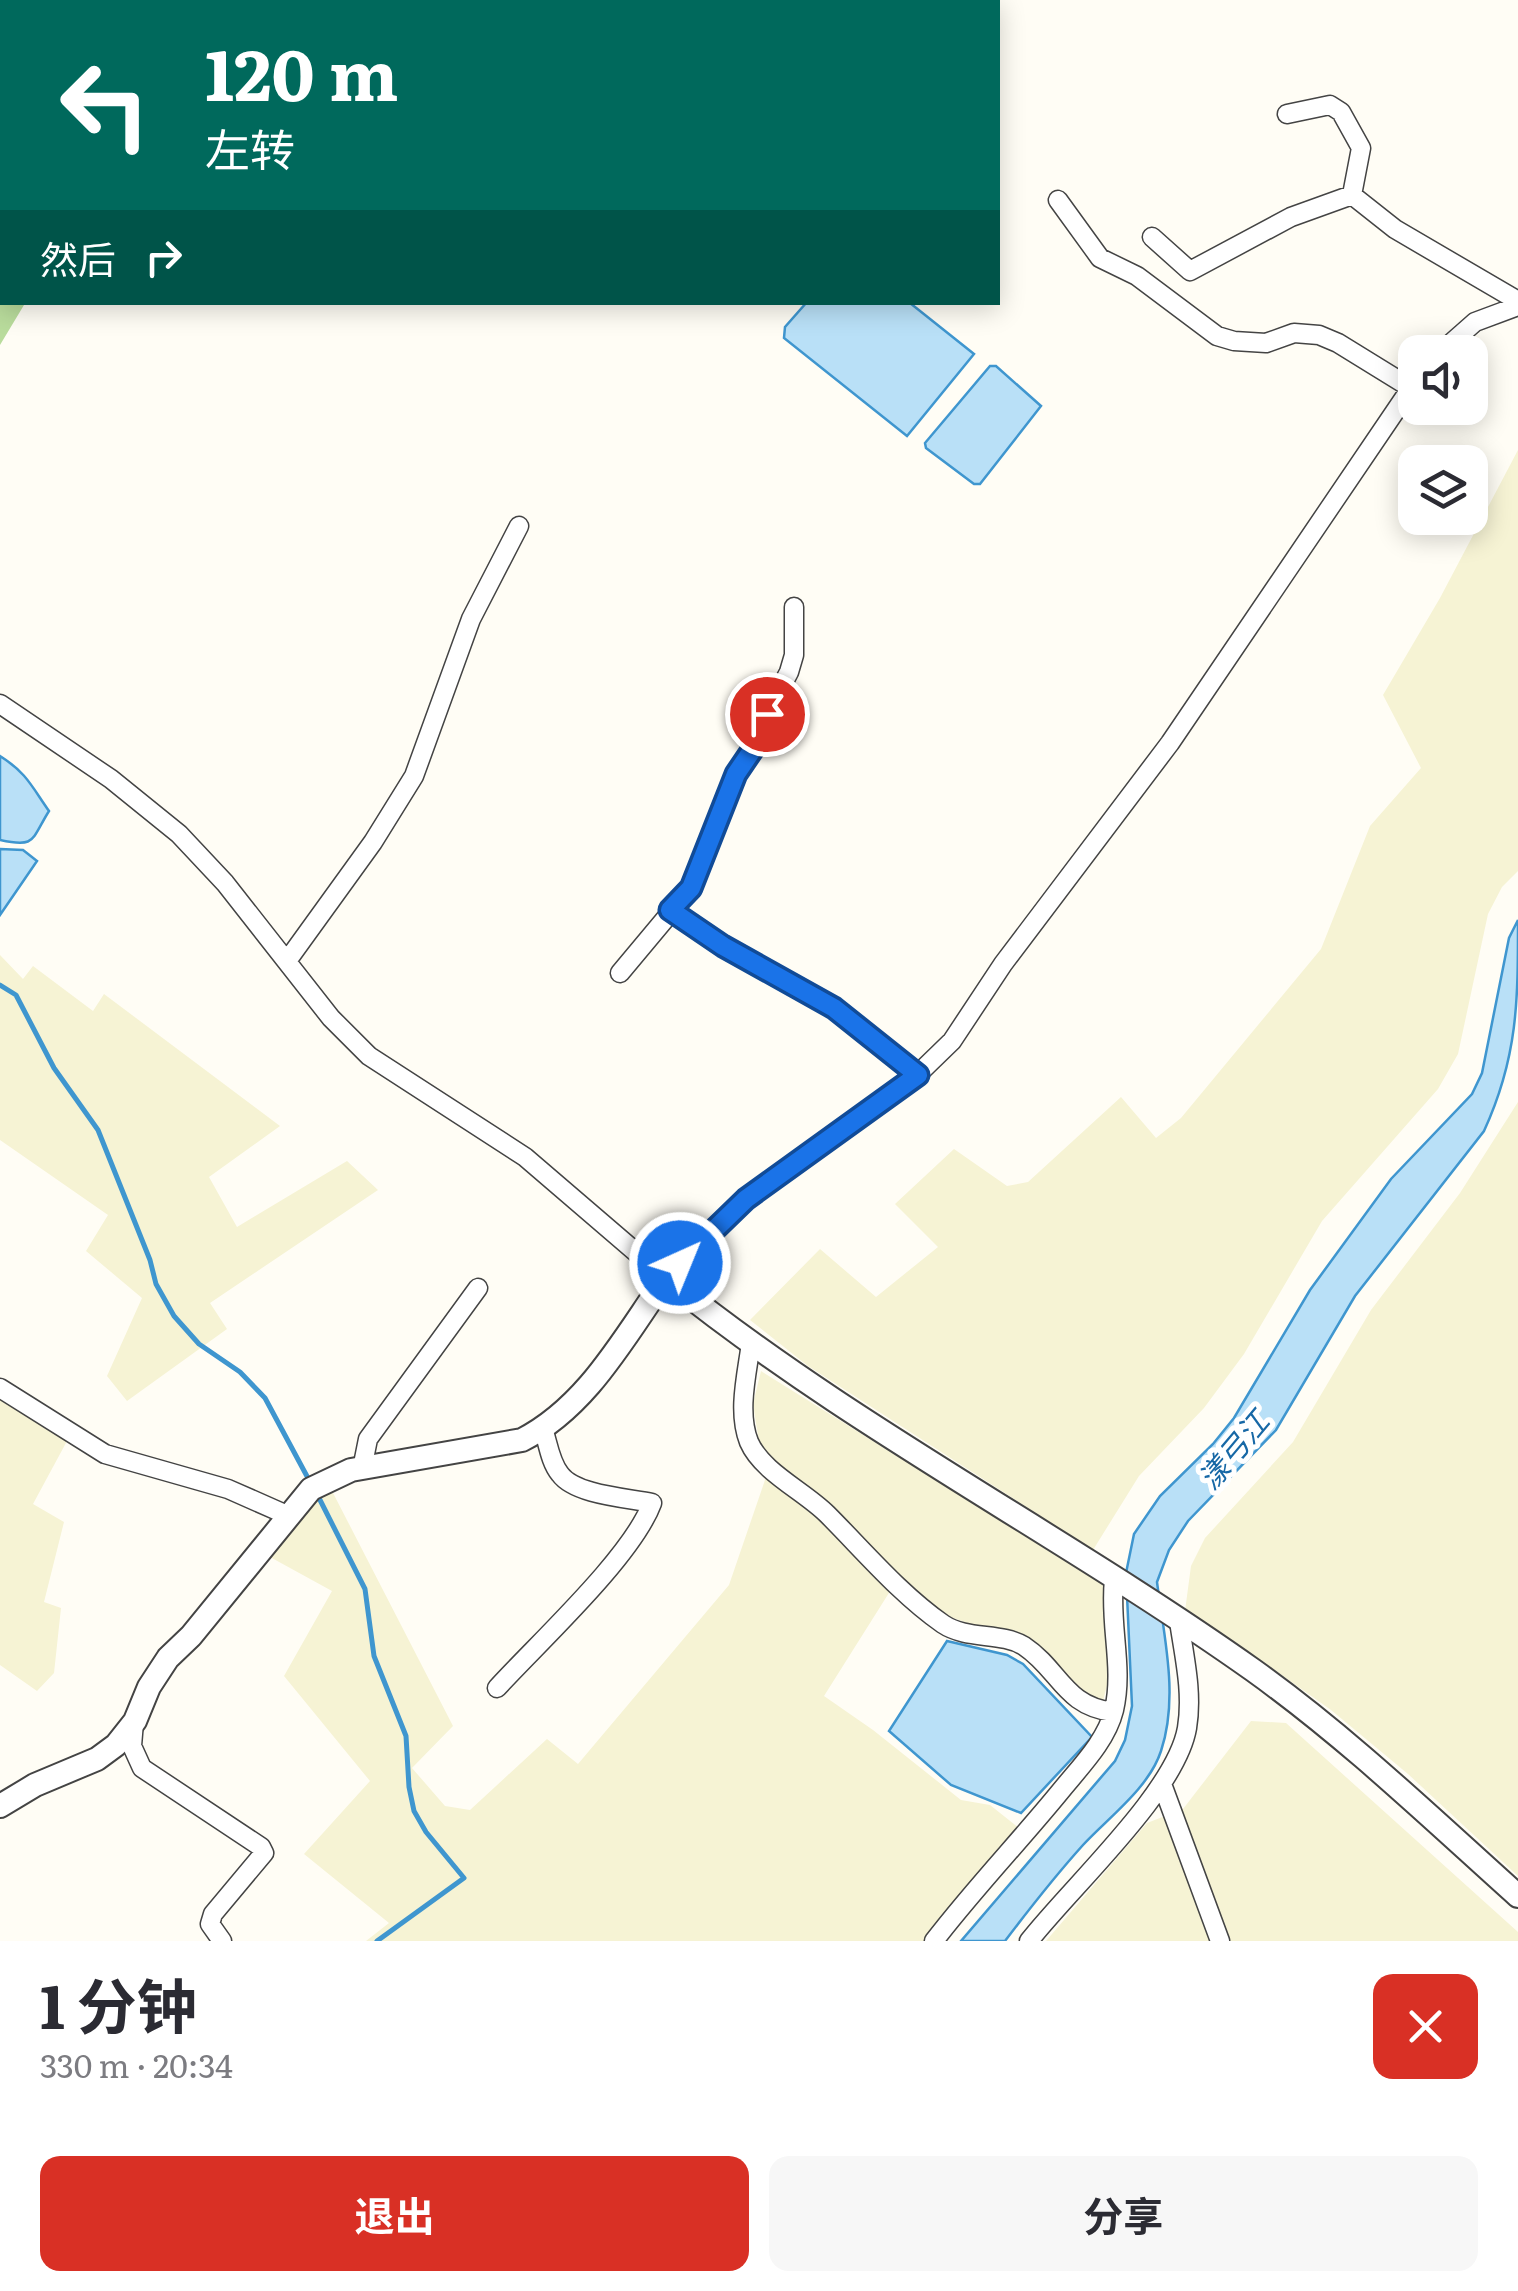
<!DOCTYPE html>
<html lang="zh">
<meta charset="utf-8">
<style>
body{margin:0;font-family:Literata,"Noto Sans SC",serif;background:#f7f7f7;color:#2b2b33;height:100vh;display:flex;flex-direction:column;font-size:38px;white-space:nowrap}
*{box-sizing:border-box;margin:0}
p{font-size:32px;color:#7c7c81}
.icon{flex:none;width:55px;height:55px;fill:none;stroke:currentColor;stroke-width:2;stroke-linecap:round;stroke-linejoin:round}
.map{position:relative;height:1941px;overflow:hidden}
.drawer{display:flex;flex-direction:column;background:#fff;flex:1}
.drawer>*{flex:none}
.banner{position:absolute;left:0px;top:0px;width:1000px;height:305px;box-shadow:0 5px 25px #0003;background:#00695c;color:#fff;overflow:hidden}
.fabs{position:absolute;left:1398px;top:335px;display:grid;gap:20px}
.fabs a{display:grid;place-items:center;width:90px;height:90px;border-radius:20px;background:#fff;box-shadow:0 5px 25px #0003;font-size:50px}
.pin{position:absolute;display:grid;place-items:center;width:85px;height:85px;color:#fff;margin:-42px;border:5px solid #fff;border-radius:50%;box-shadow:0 2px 10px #0007}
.me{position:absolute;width:110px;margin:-55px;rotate:44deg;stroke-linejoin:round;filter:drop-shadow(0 0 8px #0008)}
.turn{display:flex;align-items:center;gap:35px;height:210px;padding:0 40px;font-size:45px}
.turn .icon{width:130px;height:130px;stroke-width:2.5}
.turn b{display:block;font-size:70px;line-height:85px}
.then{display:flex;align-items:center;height:95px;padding:0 40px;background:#0003;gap:20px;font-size:38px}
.round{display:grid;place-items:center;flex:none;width:105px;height:105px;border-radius:20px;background:#f7f7f7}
.summary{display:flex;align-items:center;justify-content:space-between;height:170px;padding:0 40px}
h1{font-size:60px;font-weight:700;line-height:75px}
.cta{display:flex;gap:20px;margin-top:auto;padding:20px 40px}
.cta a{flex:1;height:115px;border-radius:20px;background:#d93025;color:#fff;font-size:40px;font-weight:700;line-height:115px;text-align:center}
.cta a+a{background:#f7f7f7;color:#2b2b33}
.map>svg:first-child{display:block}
.farmland{fill:#f6f3d4}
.forest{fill:#b9dc9c}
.water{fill:#b9e0f7;stroke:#3f96cf;stroke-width:2.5}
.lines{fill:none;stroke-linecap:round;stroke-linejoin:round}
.stream{stroke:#3f96cf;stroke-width:5}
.minor-casing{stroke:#444;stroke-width:21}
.tertiary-casing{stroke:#444;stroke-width:26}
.minor{stroke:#fff;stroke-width:18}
.tertiary{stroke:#fff;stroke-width:22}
.route-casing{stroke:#114b97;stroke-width:25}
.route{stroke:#1a73e8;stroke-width:18}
.labels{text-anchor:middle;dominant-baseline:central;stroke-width:10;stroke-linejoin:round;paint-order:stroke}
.water-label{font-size:30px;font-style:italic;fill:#1768a6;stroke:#fff}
</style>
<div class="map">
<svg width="1518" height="1941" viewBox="0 0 1518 1941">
<rect width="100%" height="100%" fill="#fffdf5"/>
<path class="farmland" d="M1518,450V871L1502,887L1488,914L1458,1054L1438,1089L1322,1221L1244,1354L1204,1408L1139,1476L1093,1550L808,1366L750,1320L820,1249L876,1297L938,1247L895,1204L954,1149L1007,1186L1028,1182L1121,1097L1156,1138L1181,1118L1321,949L1370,826L1421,768L1383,695L1440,598Z
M0,955L23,979L33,966L93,1011L104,994L280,1126L209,1177L237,1227L347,1161L378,1190L210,1303L227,1329L127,1401L107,1376L142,1298L86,1251L108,1215L0,1140Z
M1518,1102V1876L1408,1774L1331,1710L1235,1642L1185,1611L1191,1566L1205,1538L1293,1442L1371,1310L1460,1193Z
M761,1371L1108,1588V1681L1102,1705L1078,1691L1042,1648L947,1616L899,1577L824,1696L873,1730L961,1800L990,1805L1019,1828L927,1941H366L389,1923L304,1854L370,1781L284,1676L332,1591L270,1557L316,1498L332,1491L453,1726L412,1768L445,1806L470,1810L547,1739L578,1764L729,1585L765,1480L753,1404Z
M0,1399L67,1441L33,1504L64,1522L44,1602L61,1608L54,1673L37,1691L0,1665Z
M1251,1721L1286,1723L1518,1932V1941H1046L1147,1823L1183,1809Z"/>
<path class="forest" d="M0,0H533L2,2V302L48,303L24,305L0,345Z"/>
<path class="water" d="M807,302L910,303L974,354L907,436L784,338L785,327Z
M990,366H996L1041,406L980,484H974L926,448L925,443Z
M0,756C27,773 32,787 49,811C31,840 36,848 0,840Z
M0,849L23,850L37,861L0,915Z
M1518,920C1518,1001 1518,1057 1484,1131L1355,1296L1276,1430L1188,1521L1169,1550L1157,1582C1164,1637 1179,1697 1161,1751C1149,1788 1109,1817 1083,1845C1056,1875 1030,1908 1005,1941H961L1115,1761L1125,1740L1132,1706L1126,1573L1134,1534L1160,1496L1213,1444L1234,1418L1310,1290L1391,1179L1472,1094L1482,1073L1509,938Z
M947,1641L1007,1655L1023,1664L1092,1737L1021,1813L951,1785L889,1731Z"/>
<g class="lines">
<path class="stream" d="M0,985L16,995L54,1068L98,1130L150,1260L156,1284L174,1316L199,1344L240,1372L265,1398L309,1480
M317,1494L365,1589L374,1656L406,1736L409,1787L414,1811L426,1832L464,1878L377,1941"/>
<defs>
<path id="minor" d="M1352,195L1395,229L1518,301
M1058,200L1100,258L1137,276L1217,336L1234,341L1266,343L1294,333L1319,335L1338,343L1411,388
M1152,237L1190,271L1291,217L1352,195L1361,148L1341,112L1330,105L1287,114
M1441,352L1475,322L1518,306
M0,704L111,779L179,834L225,883L331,1018L369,1056L525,1157L666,1278L746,1199L917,1075L952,1041L1003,964L1170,743L1415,382
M671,910L723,946L834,1008L917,1075
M287,961L373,842L414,776L471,619L519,526
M620,973L691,888L736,773L757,743L767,714L789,672L794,655V607
M751,1343C747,1374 737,1412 749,1442C762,1472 804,1491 827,1514C864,1551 900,1594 943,1624C967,1640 1001,1632 1024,1646C1060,1670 1064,1706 1113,1712
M0,1388L105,1454L228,1489L287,1515
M362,1469L368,1439L478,1288
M497,1688C538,1643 632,1557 652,1503C628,1498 575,1495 560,1474C550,1462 548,1443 543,1428
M134,1722L132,1746L142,1768L261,1847L264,1853L213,1914L210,1924L222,1941
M1162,1784L1220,1941
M934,1941C973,1890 1018,1843 1059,1793C1079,1768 1106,1742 1114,1710C1124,1667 1109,1624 1114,1580
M1029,1941C1071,1887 1176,1792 1187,1728C1193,1692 1184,1656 1179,1621"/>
<path id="tertiary" d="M0,1806L35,1785L97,1759L116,1745L135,1721L149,1687L168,1658L191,1636L311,1489L351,1470L522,1440C588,1406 624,1337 666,1278C849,1426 1061,1534 1253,1670C1348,1738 1431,1818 1518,1896"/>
</defs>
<use href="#minor" class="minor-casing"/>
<use href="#tertiary" class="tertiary-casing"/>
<use href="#minor" class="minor"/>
<use href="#tertiary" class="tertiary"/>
</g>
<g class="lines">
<defs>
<path id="route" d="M680,1263L746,1199L918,1075L834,1008L723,946L670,910L691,888L736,774L757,743L767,714"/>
</defs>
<use href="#route" class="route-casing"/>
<use href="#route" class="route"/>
</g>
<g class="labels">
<g class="water-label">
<text transform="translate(1232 1449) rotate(-50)">漾弓江</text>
</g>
</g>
</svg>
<div class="fabs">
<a><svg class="icon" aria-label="sound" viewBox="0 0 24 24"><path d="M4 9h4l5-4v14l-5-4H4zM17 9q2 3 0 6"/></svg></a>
<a><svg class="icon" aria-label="layers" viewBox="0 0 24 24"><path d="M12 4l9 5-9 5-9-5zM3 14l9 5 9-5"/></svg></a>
</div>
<div class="pin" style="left:767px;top:714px;background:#d93025"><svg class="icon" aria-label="arrive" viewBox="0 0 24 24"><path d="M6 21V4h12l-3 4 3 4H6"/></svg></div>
<svg class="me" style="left:680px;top:1263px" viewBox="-20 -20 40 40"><circle r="17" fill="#1a73e8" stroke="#fff" stroke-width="3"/><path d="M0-11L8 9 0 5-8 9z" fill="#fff"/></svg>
<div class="banner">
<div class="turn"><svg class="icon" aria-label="left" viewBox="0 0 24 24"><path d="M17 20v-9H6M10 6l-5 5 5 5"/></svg><div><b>120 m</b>左转</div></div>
<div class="then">然后<svg class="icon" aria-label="right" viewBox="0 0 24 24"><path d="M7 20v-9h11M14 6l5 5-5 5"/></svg></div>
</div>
</div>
<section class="drawer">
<div class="summary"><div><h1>1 分钟</h1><p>330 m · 20:34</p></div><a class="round" style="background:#d93025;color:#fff"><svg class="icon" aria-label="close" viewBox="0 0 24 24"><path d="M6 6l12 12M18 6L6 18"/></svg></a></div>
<div class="cta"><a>退出</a><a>分享</a></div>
</section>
